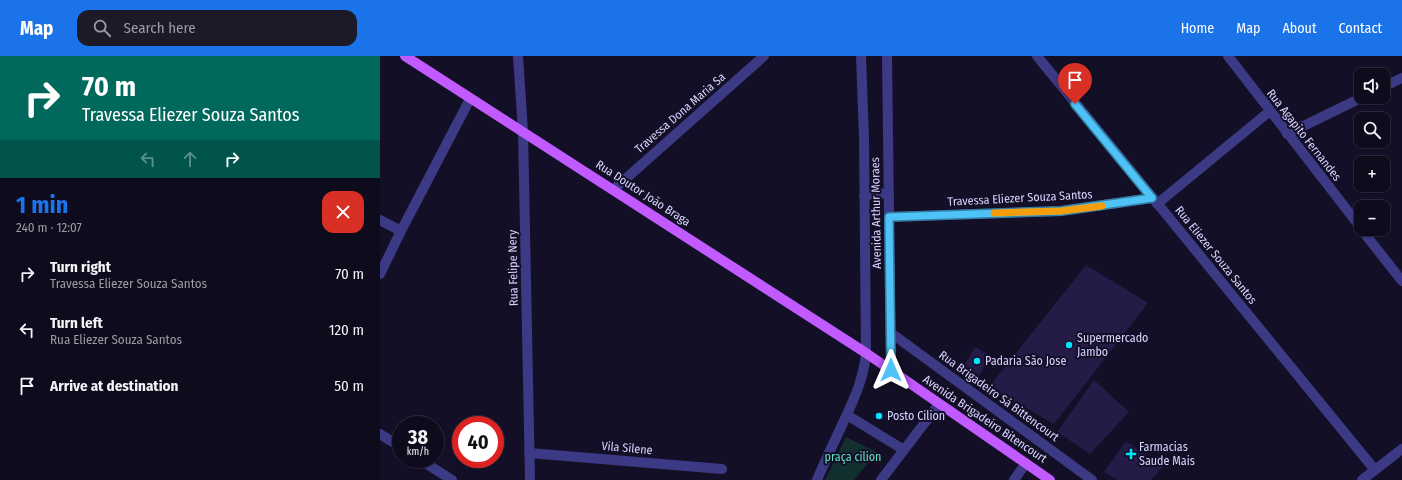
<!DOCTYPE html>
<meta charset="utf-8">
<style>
body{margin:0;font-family:"Fira Sans Condensed",sans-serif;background:#1c1929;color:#f1f3f6;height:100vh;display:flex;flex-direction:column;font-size:15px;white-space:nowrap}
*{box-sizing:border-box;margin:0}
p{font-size:13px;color:#9b9ba3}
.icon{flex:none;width:22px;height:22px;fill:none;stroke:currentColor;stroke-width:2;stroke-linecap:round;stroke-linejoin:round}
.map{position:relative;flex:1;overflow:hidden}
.side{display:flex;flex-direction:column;background:#0e0b1c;width:380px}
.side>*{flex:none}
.hud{background:#00695c;color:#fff;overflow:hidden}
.controls{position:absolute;left:974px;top:12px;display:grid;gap:8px}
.controls a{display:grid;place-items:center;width:36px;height:36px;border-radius:8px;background:#0e0b1c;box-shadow:0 1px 3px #0004,0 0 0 1px #2e2b3b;font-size:20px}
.speed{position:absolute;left:12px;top:360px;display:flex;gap:8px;font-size:20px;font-weight:700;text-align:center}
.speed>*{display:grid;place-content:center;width:52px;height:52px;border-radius:50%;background:#0e0b1c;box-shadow:0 1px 3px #0004,0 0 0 1px #2e2b3b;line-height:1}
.speed small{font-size:10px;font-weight:400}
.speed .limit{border:6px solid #d22;background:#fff;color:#111}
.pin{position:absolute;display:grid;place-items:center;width:34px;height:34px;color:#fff;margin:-41px -17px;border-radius:50% 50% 50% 0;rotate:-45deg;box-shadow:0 0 4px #0007}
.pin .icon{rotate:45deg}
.me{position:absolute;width:44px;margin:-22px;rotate:0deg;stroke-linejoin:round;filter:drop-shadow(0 0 3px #0008)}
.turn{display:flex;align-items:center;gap:14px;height:84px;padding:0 16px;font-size:18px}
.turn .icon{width:52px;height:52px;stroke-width:2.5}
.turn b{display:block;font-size:28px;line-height:34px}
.lanes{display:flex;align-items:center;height:38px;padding:0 16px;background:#0003;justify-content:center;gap:20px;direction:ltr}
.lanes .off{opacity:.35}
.round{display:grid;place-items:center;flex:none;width:42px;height:42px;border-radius:12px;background:#1c1929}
.overview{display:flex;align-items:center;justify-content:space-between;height:68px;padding:0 16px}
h1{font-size:24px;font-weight:700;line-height:30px;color:#1a73e8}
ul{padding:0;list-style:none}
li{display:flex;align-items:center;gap:12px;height:56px;padding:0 16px}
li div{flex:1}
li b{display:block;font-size:15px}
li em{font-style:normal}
header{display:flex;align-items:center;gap:24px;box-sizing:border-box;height:56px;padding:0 20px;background:#1a73e8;color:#fff}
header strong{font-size:19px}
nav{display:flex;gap:22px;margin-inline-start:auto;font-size:14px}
.search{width:280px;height:36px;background:#1c1929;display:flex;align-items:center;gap:10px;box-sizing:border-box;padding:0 14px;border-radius:12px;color:#9b9ba3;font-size:15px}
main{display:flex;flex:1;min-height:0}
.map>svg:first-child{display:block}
.green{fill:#12302f}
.building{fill:#241b47}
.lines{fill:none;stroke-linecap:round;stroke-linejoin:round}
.minor{stroke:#3d3a85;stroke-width:10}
.major{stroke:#c25bff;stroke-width:10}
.route-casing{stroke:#337fa1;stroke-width:10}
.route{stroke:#4fc3f7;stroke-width:7}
.slow{stroke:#f59e0b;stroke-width:7}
.poi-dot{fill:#00e5ff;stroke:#130f26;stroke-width:1.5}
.labels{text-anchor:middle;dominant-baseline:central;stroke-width:4;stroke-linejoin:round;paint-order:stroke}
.street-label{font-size:12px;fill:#d9d4ff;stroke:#130f26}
.poi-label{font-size:12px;fill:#d9d4ff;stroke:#130f26;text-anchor:start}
.park-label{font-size:12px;fill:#5fe0c0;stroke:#130f26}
</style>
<header>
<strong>Map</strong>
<div class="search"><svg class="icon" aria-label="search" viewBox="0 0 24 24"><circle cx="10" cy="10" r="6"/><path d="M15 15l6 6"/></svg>Search here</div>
<nav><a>Home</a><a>Map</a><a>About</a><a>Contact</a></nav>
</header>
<main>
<section class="side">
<div class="hud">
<div class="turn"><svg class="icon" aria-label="right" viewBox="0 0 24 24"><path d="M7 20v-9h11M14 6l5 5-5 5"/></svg><div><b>70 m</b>Travessa Eliezer Souza Santos</div></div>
<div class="lanes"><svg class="icon off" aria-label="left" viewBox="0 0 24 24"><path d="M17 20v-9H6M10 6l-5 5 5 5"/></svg><svg class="icon off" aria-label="ahead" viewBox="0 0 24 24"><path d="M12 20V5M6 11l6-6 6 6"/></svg><svg class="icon" aria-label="right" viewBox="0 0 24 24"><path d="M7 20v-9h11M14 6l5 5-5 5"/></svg></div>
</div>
<div class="overview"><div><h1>1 min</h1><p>240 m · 12:07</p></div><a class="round" style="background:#d93025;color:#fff"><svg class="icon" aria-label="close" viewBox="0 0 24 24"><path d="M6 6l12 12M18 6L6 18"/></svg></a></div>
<ul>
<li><svg class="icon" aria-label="right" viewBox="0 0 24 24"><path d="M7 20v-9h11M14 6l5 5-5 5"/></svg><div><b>Turn right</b><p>Travessa Eliezer Souza Santos</p></div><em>70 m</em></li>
<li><svg class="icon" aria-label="left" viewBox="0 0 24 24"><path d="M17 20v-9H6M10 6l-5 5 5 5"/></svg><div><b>Turn left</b><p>Rua Eliezer Souza Santos</p></div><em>120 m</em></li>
<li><svg class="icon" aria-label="arrive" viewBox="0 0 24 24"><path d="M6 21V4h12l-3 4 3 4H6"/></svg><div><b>Arrive at destination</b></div><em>50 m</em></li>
</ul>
</section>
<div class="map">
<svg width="1022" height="424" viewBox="0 0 1022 424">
<rect width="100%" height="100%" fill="#130f26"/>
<path class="green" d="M466,381L497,396L474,424H445Z"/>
<path class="building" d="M706,209L768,247L674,368L609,331Z
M595,291L611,300L599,320L583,311Z
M714,324L749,356L710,398L677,376Z
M746,385L783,411L771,424H737L724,416Z"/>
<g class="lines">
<path class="minor" d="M138,0L143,75L150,424
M507,0L511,314
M657,0L995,414
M848,0L981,172
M1003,31L1022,22
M907,78L983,41
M233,134L384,0
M484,139L509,137
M777,148L890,55
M509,161L681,155L772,142
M0,164L21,175
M981,173L1022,225
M0,218L21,175L90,43
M511,277L712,424
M467,359L524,394
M0,378L21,391
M149,397L342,413
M39,403L72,424
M437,424C445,405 454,386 463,367C473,345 484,323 486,297L484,82L481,0
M501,424L559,348
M634,424L646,407
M982,424L1022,393"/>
<path class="major" d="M25,0L486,297L670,424"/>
</g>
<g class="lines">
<defs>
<path id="route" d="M511,314L509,161L681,155L772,142L695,48"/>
</defs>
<use href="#route" class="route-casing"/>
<use href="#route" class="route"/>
<path class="slow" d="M614,157L681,155L722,150"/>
</g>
<g class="poi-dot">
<circle cx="689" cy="289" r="4"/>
<circle cx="597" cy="305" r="4"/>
<circle cx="499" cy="360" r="4"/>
<path d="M749 392h4v4h4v4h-4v4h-4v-4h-4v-4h4z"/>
</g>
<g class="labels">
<g class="street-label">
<text transform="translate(300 57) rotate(-41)">Travessa Dona Maria Sa</text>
<text transform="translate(924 79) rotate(52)">Rua Agapito Fernandes</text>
<text transform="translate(263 137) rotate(33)">Rua Doutor João Braga</text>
<text transform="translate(640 142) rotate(-3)">Travessa Eliezer Souza Santos</text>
<text transform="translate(496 157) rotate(-91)">Avenida Arthur Moraes</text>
<text transform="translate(836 199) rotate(51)">Rua Eliezer Souza Santos</text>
<text transform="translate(133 212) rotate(-91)">Rua Felipe Nery</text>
<text transform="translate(619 340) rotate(36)">Rua Brigadeiro Sá Bittencourt</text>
<text transform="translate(605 363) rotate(34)">Avenida Brigadeiro Bitencourt</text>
<text transform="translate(247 392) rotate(5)">Vila Silene</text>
</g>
<g class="poi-label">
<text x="697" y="282">Supermercado<tspan x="697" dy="14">Jambo</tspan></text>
<text x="605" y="305">Padaria São Jose</text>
<text x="507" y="360">Posto Cilion</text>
<text x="759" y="391">Farmacias<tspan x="759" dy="14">Saude Mais</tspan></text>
</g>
<g class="park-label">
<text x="473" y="401">praça cilion</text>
</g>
</g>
</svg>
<div class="controls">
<a><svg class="icon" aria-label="sound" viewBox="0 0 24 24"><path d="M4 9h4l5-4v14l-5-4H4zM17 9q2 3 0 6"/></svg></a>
<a><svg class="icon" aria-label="search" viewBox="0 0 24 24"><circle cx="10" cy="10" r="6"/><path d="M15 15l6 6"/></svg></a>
<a>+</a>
<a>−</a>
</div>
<div class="speed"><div>38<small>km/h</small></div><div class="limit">40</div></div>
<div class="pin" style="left:695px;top:48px;background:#d93025"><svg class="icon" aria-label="arrive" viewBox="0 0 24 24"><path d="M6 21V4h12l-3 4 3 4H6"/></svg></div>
<svg class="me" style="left:511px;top:314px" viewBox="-20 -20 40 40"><path d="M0-17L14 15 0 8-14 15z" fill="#4fc3f7" stroke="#fff" stroke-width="4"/></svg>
</div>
</main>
